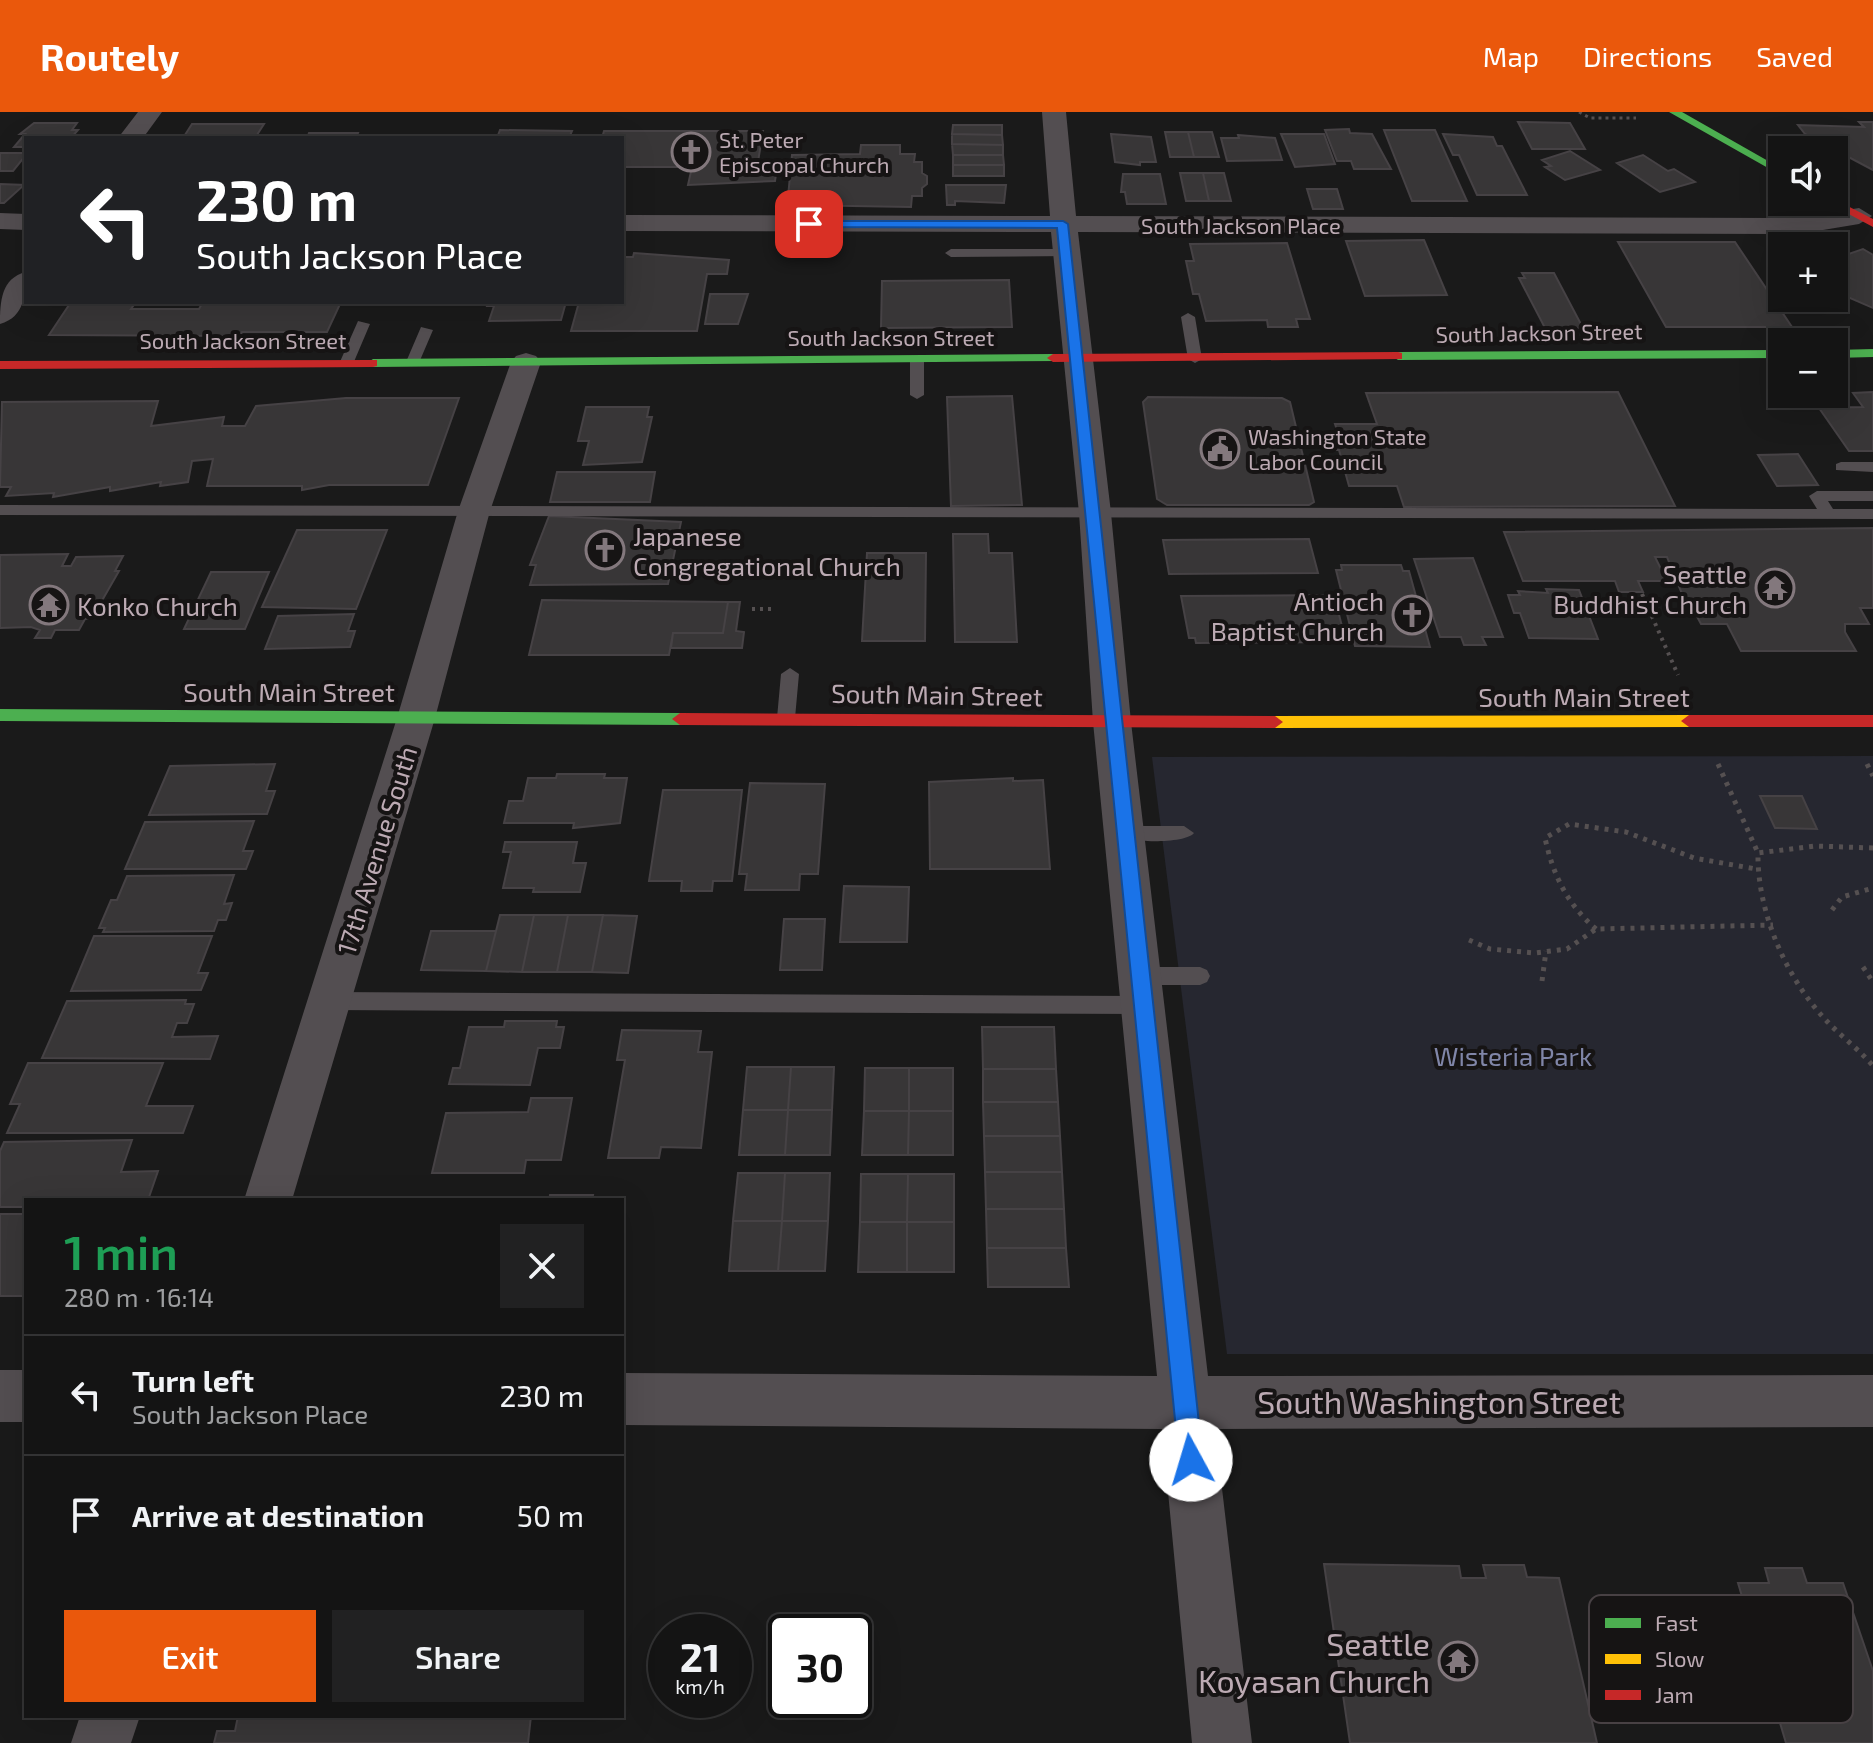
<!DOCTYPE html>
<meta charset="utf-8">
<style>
body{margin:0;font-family:"Exo 2",sans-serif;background:#212122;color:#f1f3f6;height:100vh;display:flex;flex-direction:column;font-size:30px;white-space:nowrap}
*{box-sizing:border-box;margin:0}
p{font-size:26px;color:#9d9ea0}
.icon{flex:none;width:44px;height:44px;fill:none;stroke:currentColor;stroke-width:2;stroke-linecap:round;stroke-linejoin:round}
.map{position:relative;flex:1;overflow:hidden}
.drawer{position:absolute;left:24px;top:1086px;width:600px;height:520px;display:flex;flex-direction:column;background:#141414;border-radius:0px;box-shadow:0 8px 32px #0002,0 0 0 2px #333334}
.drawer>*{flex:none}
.banner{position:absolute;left:24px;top:24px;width:600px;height:168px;border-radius:0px;box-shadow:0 8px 32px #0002,0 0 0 2px #333334;background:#202124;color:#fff;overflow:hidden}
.controls{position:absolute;left:1768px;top:24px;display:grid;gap:16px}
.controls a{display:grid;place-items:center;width:80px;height:80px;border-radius:0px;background:#141414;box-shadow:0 8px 32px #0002,0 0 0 2px #333334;font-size:40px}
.speed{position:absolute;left:648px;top:1502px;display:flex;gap:16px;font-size:40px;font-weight:700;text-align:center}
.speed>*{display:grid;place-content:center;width:104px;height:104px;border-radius:50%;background:#141414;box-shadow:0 8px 32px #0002,0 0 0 2px #333334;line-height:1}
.speed small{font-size:20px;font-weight:400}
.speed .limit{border:4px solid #111;border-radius:12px;background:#fff;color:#111}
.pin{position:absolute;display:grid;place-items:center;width:68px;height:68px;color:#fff;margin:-34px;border-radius:16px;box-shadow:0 4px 12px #0006}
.me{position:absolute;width:88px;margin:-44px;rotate:354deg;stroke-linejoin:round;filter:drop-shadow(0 0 6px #0008)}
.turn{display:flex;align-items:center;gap:28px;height:168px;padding:0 40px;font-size:36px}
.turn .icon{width:104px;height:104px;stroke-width:2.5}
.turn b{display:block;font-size:56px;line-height:68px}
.round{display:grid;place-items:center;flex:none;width:84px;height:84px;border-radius:0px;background:#212122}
.overview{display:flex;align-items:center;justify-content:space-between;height:136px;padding:0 40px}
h1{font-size:48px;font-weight:600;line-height:60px;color:#1e9e55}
.primary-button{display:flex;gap:16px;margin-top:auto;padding:16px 40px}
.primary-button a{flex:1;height:92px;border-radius:0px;background:#ea580c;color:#fff;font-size:32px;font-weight:600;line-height:92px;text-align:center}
.primary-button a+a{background:#212122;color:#f1f3f6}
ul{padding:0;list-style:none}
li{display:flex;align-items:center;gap:24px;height:120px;padding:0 40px;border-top:2px solid #333334}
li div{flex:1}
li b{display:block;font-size:30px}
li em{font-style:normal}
header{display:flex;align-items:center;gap:48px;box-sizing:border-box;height:112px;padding:0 40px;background:#ea580c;color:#fff}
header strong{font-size:38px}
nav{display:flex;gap:44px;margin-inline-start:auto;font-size:28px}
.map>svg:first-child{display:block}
.green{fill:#262730}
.building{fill:#383637;stroke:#464245;stroke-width:2}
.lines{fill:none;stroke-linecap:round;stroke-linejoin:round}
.path-far2{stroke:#555051;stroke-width:3;stroke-dasharray:3 4;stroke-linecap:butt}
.path-far1{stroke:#555051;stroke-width:4;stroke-dasharray:3 5;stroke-linecap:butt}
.path{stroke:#555051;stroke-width:5;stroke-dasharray:4 6;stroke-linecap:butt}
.lane{fill:#534e51;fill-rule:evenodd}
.street{fill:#534e51;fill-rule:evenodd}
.fast{fill:#4caf50;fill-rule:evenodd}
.slow{fill:#ffc107;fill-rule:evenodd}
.jam{fill:#c62828;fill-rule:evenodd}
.route{fill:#1a73e8;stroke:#114b97;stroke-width:2}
.labels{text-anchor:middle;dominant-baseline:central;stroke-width:8;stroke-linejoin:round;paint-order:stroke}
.far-poi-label{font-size:22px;fill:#bcaab3;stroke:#161414;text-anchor:start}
.far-street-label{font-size:22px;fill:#bcaab3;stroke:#161414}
.poi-label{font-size:26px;fill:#bcaab3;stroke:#161414;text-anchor:start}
.street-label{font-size:26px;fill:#bcaab3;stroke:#161414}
.park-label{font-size:26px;fill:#8086a8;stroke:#161414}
.near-street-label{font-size:32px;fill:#bcaab3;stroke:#161414}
.near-poi-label{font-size:32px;fill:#bcaab3;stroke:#161414;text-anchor:end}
.key{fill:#161414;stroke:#484144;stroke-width:2}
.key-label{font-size:22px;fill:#bcaab3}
</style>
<header>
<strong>Routely</strong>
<nav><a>Map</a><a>Directions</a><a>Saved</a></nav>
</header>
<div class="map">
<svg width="1873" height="1631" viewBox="0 0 1873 1631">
<rect width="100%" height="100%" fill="#1a1a1a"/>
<path class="green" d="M1873,644V1242H1227L1152,645Z"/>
<path class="building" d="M1518,10L1570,11L1585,37H1532Z
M1859,10H1873V58L1805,22L1798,13L1864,15Z
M34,11H77L72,18H78L71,26H26V35H14L25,22H20Z
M192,12H264L255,26H183Z
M953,13H1002V23L952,22Z
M1349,17L1350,21L1372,22L1391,57H1354L1351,49H1337L1325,18Z
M500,18L572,19L569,26H497Z
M1384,18H1435L1467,89H1412Z
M604,19H763L757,56H777L775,69L688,73L692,55H622V26H602Z
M1165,20H1188L1194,45H1170Z
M1188,20H1212L1219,45H1194Z
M309,21H358L356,26H307Z
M952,22L1002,23L1003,33L952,32Z
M1111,22L1151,25L1156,50H1140V53L1115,50Z
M1281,22H1324L1335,52L1295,55Z
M1443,22L1493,25L1497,34H1502L1527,83H1477L1459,43H1453Z
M1238,23L1275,26L1282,48L1227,49L1221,26H1239Z
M952,32L1003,33V43H953Z
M861,33H900V42H915L914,50H922V61L927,64V72L922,76V84H912L911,95L793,93L794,85H788L792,43L860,42Z
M1570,39L1600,58L1565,68L1545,55L1551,54L1542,48Z
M0,41H26V43L13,59H0Z
M953,43H1003L1004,53H953Z
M1643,43L1668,59L1674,57L1695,70L1660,80L1617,51Z
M953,53H1004V64H953Z
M1180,61H1203L1209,89H1186Z
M1203,61H1224L1231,89H1209Z
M1123,62H1160L1166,92H1127L1125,80H1121Z
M0,72L24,73L4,91H0Z
M946,73H1006L1004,91L955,89V93H947Z
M1307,77H1337L1343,97H1313Z
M1424,128L1447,183L1365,184L1346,129Z
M1618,130H1735L1792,215H1666Z
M1287,131L1310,207H1296L1298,215H1268L1267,208L1206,209L1199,182H1193L1186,149H1194L1190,132Z
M1863,137L1873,143V196L1834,179V147Z
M634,141L729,148L727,162H707L697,219H571L579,190H622V145H633Z
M1522,161H1554L1583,216H1545L1519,166H1525Z
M1009,168L1012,215L881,216L882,169Z
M710,182H748L738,212H705Z
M71,190H136L131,197H199L203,190H341L327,220H242L240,224L49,223Z
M488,190H566L561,208L489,209L494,194H487Z
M1618,280L1675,394L1404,395L1397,374H1349L1339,338H1331L1329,327H1340L1335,312H1377L1366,281Z
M1873,280V339H1849L1819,296L1863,295L1853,281Z
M1012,284L1022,393L951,394L947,285Z
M1148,285L1282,286L1290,290L1314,390L1309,393H1167L1157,387L1143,290Z
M346,286H459L428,373H329L302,378V374H207L213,347L192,349L188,370L160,374L161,370L110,379V375L53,385L54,381L6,384L11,375H0L2,290L158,289L151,314L224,305L222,314H245L256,294Z
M586,295H649L647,305H652L642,350L583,353L589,329H578Z
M1798,342L1818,373L1777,374L1758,343Z
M557,360H655L650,390H550Z
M549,404L681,410L668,472L530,473L536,453H530Z
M1873,416V496H1860L1869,512H1845V520L1856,539H1741L1727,512H1701L1694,499H1689L1667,445H1655L1667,469H1638L1643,480H1619L1615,469H1523L1504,420Z
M297,418H387L356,497L262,495Z
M953,422H988L989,441H1012L1017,530H955Z
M1309,427L1318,461L1169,462L1163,428Z
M867,441H926L925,529H862Z
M68,442L62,454H71L76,445L123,444L115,459H119L92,506L85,507L79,518H55L51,526H35L40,518L31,515L0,516V443Z
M1473,446L1503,525H1482L1486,533H1464L1461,525H1440L1414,447Z
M1341,453H1401L1403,459H1409L1430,535L1355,534L1336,458H1342Z
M211,460H269L245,517H184Z
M1546,477L1579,478L1598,527L1529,526L1520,501H1514L1508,483H1520L1518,479L1548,481Z
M1334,483L1346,530L1196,531L1195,526H1189L1181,484Z
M542,488L728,490L723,521H673L669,543H529Z
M728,490H740L736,519L744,520L742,536H671L673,521H723Z
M354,502L348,519H355L350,535L265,537L278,504Z
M275,652L266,679H275L267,702L149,703L170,654Z
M557,662H605L604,666H627L620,711L573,716L574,711H504L509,689H523L528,666H556Z
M1013,666V669L1043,668L1050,757H930L929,670Z
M750,671L825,672L818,762H800L799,778H745L747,762H739Z
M663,678H742L732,769H713L712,779H681L682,769H649Z
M1760,684H1802L1817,717L1775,716Z
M254,709L243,739H253L246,757H125L145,710Z
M505,730H577L573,751H586L580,780H533L534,776H503L511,740H503Z
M234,763L224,792L232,791L226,808H218L214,819L103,820L105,816H99L111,788H117L127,764Z
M844,774L909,775L907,830H840Z
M500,803H534L522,860L486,859Z
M534,803H568L557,860H522Z
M568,803H603L592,860H557Z
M603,803L637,804L628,861L592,860Z
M784,807H825L822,858H780Z
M431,819H496L486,859L421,858Z
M94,824H212L198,861H208L201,878L71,879Z
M186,888L185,892H194L187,911H177L172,925L218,924L210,947L42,946L67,889Z
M505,909H557L556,915H564L560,936H538L530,973L449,972L453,956H460L469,915H504Z
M982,915H1054L1056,957H983Z
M622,918L701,919L698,940H712L701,1036L661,1035L659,1046H608L625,948H617Z
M28,951H163L146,994H193L183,1021H7L20,992H10Z
M747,955H791L788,998H743Z
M791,955H834L832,998H788Z
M865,956H909V999H864Z
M909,956H953V999H909Z
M983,957H1056L1058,990H983Z
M531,986H572L561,1048H526L524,1061H432L446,1001L528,1000Z
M983,990H1058L1060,1024H984Z
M743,998H788L785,1043H739Z
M788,998H832L830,1043H785Z
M864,999H909L908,1043H862Z
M909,999H953V1043H908Z
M984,1024H1060L1062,1060H985Z
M132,1028L121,1060L158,1059L148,1088H26V1095H0V1039L4,1030Z
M985,1060H1062L1064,1097H986Z
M738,1061H785L782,1109H733Z
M785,1061H830L828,1109H782Z
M861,1062H908L907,1110H860Z
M908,1062H954V1110H907Z
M550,1083H593L592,1088H549Z
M986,1097H1064L1066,1136H987Z
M0,1102H26V1184H0Z
M733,1109H782L778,1159H729Z
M782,1109H828L825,1159H778Z
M860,1110H907V1160H858Z
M907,1110H954V1160H907Z
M987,1136H1066L1069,1175H988Z
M1324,1452L1459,1454L1461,1466H1486L1483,1453H1524L1527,1465L1559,1466L1597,1631H1350Z
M1765,1456H1802L1807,1471H1843L1873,1559V1631H1786L1738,1471H1769Z
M238,1604H531L528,1631H214L217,1619H235Z"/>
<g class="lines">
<path class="path-far2" d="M1579,0L1590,6H1636"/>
<path class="path-far1" d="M1642,482L1678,563
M752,497H771"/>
<path class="path" d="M1718,652L1758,741
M1867,652L1873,664
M1873,736L1815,734L1758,741C1757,798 1785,864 1824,906C1839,923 1858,936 1873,954
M1832,798L1842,785L1873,776
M1596,817C1567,792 1553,763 1545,726L1569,712L1626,720L1694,746L1756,757
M1469,828L1490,837L1535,841L1567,837L1596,817L1773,813
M1863,855L1873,870
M1542,869L1546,839"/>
<path class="lane" d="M1066,137L1071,138V144L951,145L945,141L951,137Z
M1188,201L1195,205L1202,247L1195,251L1188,247L1181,205Z
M358,209L370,212L353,252L341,255L339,252Z
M421,215L433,218L418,253H408L406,250Z
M917,244L924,248V283L917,287L910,283V248Z
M1841,350H1873V360L1836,358V352Z
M1817,379H1873V389H1828L1833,397H1873V407L0,403V393L1817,397L1809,384Z
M790,556L799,562L795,606L786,612L777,606L781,562Z
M1125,714H1184L1194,721C1186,732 1123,732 1115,721Z
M1139,855H1200L1207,858L1210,864L1207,870L1200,873H1139L1132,870L1129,864L1132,858Z
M329,880L1143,884L1150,887L1153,893L1150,899L1143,902L329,898L322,895L319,889L322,883Z"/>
<path class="street" d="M138,0H162L143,26H118Z
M1042,0H1066L1076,104L1799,106L1859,96L1872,104L1859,112L1799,122L1078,120L1111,401L1131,610L1208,1264L1873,1263V1315L1215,1317L1252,1631H1192L1162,1317L622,1313V1261L1157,1264L1093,610L1079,401L1051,120L622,119V103L1050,104Z
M0,101L26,102V118L0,117Z
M26,160C26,181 25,205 0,212C0,190 1,166 26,160Z
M526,241L536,244L541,250L490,399L435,606L292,1088H244L397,606L458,399L511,250L516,244Z
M0,1258H26V1310H0Z
M80,1604H140L131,1631H71Z"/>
<path class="fast" d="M1669,0H1682L1782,57V64Z
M1873,237V245L1834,246V238Z
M1782,238V246L1398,248L1392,244L1398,240Z
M1053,242L1059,246L1057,249L373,255L367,251L373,247Z
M0,597L680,601L688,607L680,613L0,609Z"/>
<path class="slow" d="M1689,603L1697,609L1689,615L1275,616L1267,610L1275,604Z"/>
<path class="jam" d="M1834,87L1873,107V115L1830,92L1828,90H1834Z
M1398,240L1402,241V247L1053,250L1047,246L1053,242Z
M377,248V254L373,255L0,257V249Z
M680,601L1275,604L1283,610L1275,616L680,613L672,607Z
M1689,603H1873V615H1689L1681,609Z"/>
</g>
<path class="route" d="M805,109H1063L1068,112L1203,1348L1199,1356L1191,1360L1183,1356L1179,1348L1057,116L809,115Z"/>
<defs>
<symbol id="church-ring" viewBox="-11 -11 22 22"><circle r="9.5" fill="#161414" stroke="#83787d" stroke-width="1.5"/><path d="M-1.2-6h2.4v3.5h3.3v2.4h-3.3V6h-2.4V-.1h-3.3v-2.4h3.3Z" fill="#83787d"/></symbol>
<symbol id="civic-ring" viewBox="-11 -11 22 22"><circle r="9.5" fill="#161414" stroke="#83787d" stroke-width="1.5"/><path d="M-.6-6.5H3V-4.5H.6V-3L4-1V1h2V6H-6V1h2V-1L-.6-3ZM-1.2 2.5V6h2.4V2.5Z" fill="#83787d"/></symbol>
<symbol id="temple-ring" viewBox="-11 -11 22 22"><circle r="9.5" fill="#161414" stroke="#83787d" stroke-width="1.5"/><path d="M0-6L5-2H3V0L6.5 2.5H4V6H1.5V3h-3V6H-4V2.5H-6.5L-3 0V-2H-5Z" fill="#83787d"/></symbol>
</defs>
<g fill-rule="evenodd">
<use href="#church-ring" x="669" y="18" width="44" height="44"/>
<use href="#civic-ring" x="1198" y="315" width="44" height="44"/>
<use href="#church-ring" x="583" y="416" width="44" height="44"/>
<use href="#temple-ring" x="1753" y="454" width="44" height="44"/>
<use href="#temple-ring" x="27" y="471" width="44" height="44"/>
<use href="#church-ring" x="1390" y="481" width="44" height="44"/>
<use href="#temple-ring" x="1436" y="1527" width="44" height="44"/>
</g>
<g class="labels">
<g class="far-poi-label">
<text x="719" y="27">St. Peter<tspan x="719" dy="25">Episcopal Church</tspan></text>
<text x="1248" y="324">Washington State<tspan x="1248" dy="25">Labor Council</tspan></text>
</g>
<g class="far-street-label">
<text x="1241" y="113">South Jackson Place</text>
<text transform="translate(1539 220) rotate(-1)">South Jackson Street</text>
<text x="891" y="225">South Jackson Street</text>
<text x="243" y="228">South Jackson Street</text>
</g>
<g class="poi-label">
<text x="633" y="423">Japanese<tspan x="633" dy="30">Congregational Church</tspan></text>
<text x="1747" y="461" text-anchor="end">Seattle<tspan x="1747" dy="30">Buddhist Church</tspan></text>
<text x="1384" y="488" text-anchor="end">Antioch<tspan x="1384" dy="30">Baptist Church</tspan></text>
<text x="77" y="493">Konko Church</text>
</g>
<g class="street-label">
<text x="289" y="579">South Main Street</text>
<text transform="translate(937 582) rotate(1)">South Main Street</text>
<text x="1584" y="584">South Main Street</text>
<text transform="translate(376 738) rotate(-73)">17th Avenue South</text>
</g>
<g class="park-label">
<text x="1513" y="943">Wisteria Park</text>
</g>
<g class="near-street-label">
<text x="1439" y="1289">South Washington Street</text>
</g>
<g class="near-poi-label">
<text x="1430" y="1531">Seattle<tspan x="1430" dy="37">Koyasan Church</tspan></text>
</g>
</g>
<rect x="1589" y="1483" width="264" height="128" rx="12" class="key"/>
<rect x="1605" y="1506" width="36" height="10" fill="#4caf50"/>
<rect x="1605" y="1542" width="36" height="10" fill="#ffc107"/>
<rect x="1605" y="1578" width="36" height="10" fill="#c62828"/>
<g class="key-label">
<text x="1655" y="1519">Fast</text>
<text x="1655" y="1555">Slow</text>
<text x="1655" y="1591">Jam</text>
</g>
</svg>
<div class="controls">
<a><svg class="icon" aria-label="sound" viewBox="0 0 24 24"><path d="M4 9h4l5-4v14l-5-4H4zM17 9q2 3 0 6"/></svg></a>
<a>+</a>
<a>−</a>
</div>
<div class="speed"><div>21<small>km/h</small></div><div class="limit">30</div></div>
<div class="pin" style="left:809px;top:112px;background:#d93025"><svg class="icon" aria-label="arrive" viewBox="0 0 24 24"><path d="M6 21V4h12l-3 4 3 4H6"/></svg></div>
<svg class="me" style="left:1191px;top:1348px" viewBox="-20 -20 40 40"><circle r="19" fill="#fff"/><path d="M0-13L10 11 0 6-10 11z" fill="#1a73e8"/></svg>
<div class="banner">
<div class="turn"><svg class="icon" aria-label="left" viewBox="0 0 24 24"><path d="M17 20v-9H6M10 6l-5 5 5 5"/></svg><div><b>230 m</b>South Jackson Place</div></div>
</div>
<section class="drawer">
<div class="overview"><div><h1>1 min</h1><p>280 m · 16:14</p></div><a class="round"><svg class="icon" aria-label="close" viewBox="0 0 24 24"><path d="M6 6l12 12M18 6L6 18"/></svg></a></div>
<ul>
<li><svg class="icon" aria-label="left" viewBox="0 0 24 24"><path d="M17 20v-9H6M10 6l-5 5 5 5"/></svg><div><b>Turn left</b><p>South Jackson Place</p></div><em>230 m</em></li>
<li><svg class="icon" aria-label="arrive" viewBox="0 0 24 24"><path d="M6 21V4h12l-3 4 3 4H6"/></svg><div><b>Arrive at destination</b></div><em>50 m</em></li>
</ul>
<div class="primary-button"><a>Exit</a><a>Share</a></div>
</section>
</div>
